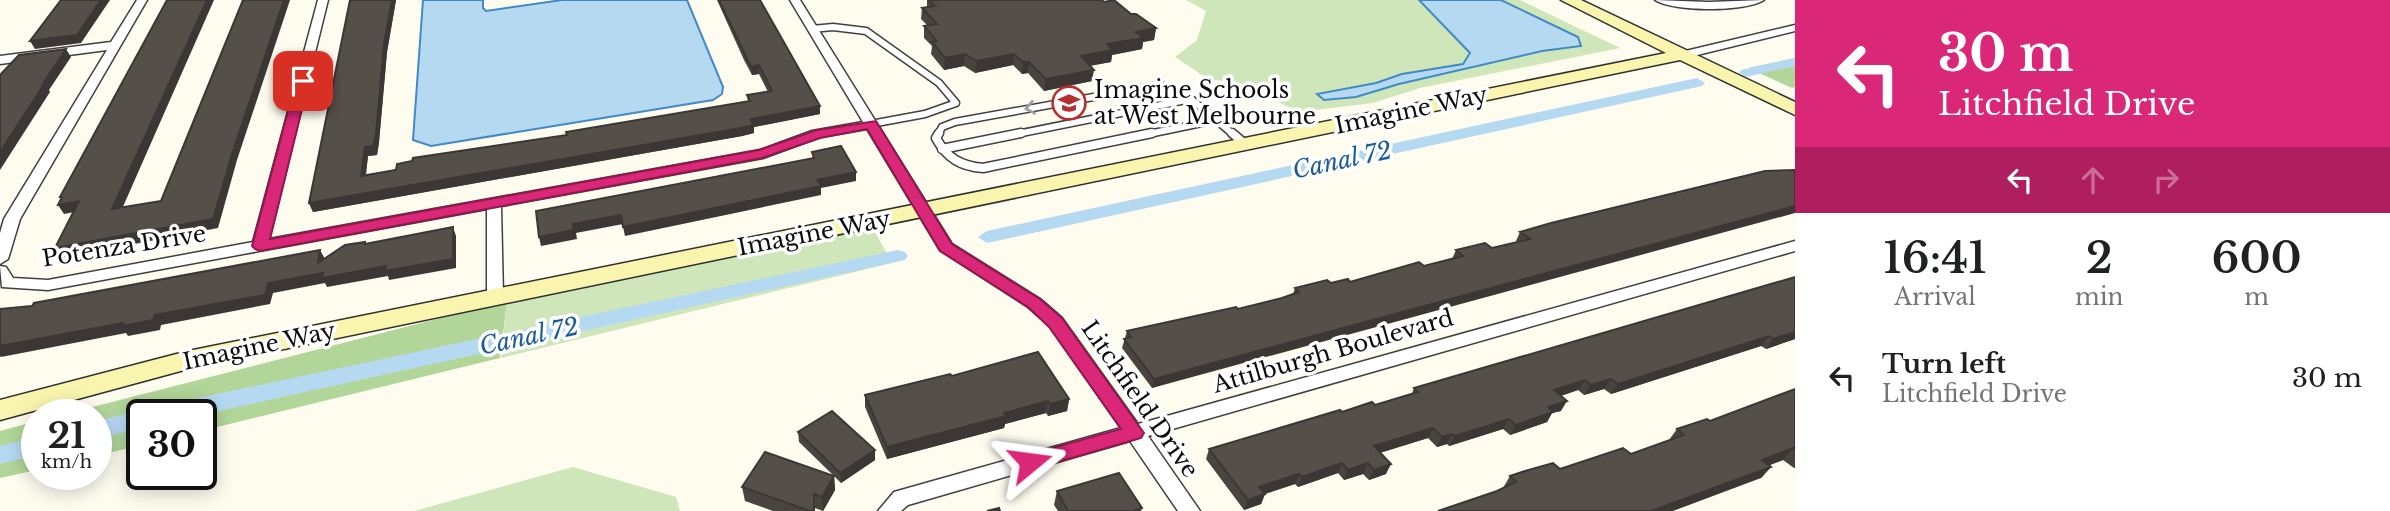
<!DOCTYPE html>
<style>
body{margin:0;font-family:"Libre Baskerville",serif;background:#f2f2f2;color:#202124;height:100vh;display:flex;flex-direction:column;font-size:26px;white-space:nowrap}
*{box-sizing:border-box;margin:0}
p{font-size:23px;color:#757577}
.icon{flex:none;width:38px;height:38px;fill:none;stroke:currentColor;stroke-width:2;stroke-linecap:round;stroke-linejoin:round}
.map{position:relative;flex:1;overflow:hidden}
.side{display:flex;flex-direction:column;background:#fff;width:595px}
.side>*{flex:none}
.guide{background:#db2777;color:#fff;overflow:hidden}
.speed{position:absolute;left:21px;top:399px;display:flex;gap:14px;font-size:35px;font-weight:700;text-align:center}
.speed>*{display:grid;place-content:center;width:91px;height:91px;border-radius:50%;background:#fff;box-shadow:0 4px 18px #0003;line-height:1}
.speed small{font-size:18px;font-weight:400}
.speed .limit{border:4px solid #111;border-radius:10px;background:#fff;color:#111}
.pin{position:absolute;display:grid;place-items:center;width:60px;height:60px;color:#fff;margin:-30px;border-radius:14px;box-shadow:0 4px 10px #0006}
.me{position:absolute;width:77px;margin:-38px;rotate:74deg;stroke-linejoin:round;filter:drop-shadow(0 0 5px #0008)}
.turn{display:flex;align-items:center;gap:24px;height:147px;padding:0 28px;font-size:32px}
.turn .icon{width:91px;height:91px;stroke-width:2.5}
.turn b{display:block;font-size:49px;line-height:60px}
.lanes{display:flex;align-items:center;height:66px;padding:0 28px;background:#0003;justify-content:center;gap:35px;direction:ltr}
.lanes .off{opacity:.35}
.eta{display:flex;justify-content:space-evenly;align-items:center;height:119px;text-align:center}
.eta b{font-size:42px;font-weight:600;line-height:49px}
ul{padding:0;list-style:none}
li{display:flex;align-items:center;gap:21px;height:91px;padding:0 28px}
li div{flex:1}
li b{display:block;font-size:26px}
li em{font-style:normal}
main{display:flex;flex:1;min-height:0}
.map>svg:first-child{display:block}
.green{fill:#cfe6ba}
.forest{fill:#b2d69a}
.water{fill:#b6d9f2;stroke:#428ac5;stroke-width:2}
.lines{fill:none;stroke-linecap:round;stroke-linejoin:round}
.canal{fill:#b6d9f2;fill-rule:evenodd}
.lane-far1-casing{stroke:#404040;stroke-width:9}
.lane-casing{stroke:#404040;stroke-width:11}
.street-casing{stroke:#404040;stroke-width:3}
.secondary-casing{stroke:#2f2f2f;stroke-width:3}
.lane-far1{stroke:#fff;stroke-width:6}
.lane{stroke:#fff;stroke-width:8}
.street{fill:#fff;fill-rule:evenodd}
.secondary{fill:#faf5ae;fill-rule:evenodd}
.wall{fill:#494440}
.shaded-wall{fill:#3c3734}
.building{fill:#554f4a;stroke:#3c3734;stroke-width:2}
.oneway{stroke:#9e9e9e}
.route{fill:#db2777;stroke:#8e194d;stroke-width:2}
.labels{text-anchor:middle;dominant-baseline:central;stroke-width:7;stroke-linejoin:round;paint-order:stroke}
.poi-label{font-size:23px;fill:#0d0d0d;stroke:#fff;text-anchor:start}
.street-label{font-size:23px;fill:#0d0d0d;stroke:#fff}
.water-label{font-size:24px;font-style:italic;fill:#1e5c97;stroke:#fff}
</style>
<main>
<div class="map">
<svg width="1795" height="511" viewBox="0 0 1795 511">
<rect width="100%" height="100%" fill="#fefcef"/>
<path class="green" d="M1186,0H1520L1620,48L1420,88L1373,103L1298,112L1266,95L1230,82L1208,79L1175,57L1197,40L1206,11Z
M873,228L892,263L501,358L507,301Z
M573,467L676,497L680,511H414Z"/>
<path class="forest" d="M1795,58V87L1792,88L1748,68Z
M507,301L500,358L201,431V415H142V445L96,456V415H61Z
M37,421V470L0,478V431Z"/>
<path class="water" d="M423,0H483V8L486,11L562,0H687L723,87L722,94L713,100L431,146L413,140Z
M1419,0H1501L1578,37L1581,46L1542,51L1399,84L1356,97L1324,100L1317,94L1376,83L1402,74L1463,64L1470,53Z"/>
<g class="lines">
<path class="canal" d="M1795,58V66L1746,77L1739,73L1741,70Z
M1697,78L1705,83L1702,86L987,243L978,237L987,231Z
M898,250L905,252L908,256L905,260L201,415H142V428L96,439V421L142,410L150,413L152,409L160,406Z
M37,437V455L0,464V446Z"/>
<defs>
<path id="lane-far1" d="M812,29L833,27L866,31L939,83L956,103L925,114L871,124
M938,135L942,127L955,122L1160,85L1184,93L1234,135
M1012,135L1191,99
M1144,135L1216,120"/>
<path id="lane" d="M939,133L936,138C947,158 960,166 983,168L1152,133
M1232,133L1245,144
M942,149L1021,133"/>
<path id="street" d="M137,0H147L20,219L8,259L0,264V233L4,219L107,50L0,64V56L111,42Z
M318,0H328L269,239L760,150L812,131L863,122L790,0H800L952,244L1040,299L1062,318L1138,424L1795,241V251L1148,436L1200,511H1178L1130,441L908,505L901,511H878L894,492L901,490L1121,428L1050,326L1028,307L940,250L867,129L820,137L763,158L501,206L503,296L495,301L487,296V209L48,290L2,287L0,266L6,267L13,278L48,280L253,242Z
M1655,0L1709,2L1764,0C1746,12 1673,12 1655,0Z
M1795,25V31L1681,59L1675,55L1677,53Z"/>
<path id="secondary" d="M1561,0H1581L1795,102V115L1680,60L188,369L0,420V400L188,351L1666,53Z"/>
</defs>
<use href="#lane-far1" class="lane-far1-casing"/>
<use href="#lane" class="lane-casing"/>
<use href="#street" class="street-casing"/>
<use href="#secondary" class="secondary-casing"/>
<use href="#lane-far1" class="lane-far1"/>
<use href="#lane" class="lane"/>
<use href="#street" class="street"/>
<use href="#secondary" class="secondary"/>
</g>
<path class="wall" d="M350,0H396L387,52L379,142L377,155L368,156L366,175L567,135L748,102L747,95L768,92L759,74L752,75L744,60L717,0H760L820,114L754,127V133L742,136L313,212L309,203Z
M927,0H1102L1156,28L1154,40L1143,42L1142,49L1112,55L1111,62L1090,66L1092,81L1044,91L1028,73L1022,74L1013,65L975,73L964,66L944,70L931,54L932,46L924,38V26H928L921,19L922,8L927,7Z
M1765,171L1152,388L1122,348L1127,331L1238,309L1282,298L1293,294L1295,288L1350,282L1452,259L1456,250L1492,248L1517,242L1516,241L1520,232Z
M1795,277V339L1766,349L1761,346L1611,394L1604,389L1584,395L1578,390L1561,396V411L1552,413L1547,422L1510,435L1503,429L1449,446L1447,444L1437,447L1428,438L1380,453L1386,474L1369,480L1363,474L1344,480L1338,473L1298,487L1295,484L1265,494L1261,504L1244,510L1206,459L1209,449L1342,412L1375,405L1412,394L1414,388Z
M952,376L1069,399L1067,411L1048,416L1046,413L1005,424L1004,428L887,459L865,407V395Z
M1795,389V468H1794L1783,460L1769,465L1771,467L1761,478L1503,488L1510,476L1560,469L1631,454L1669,440L1677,429L1710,421Z
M798,432L875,450V460L841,483L834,476L835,490L823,511L815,508V511H773L745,501L742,487L834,476L799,442Z
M1057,491L1142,508L1141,511H1058L1054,505Z"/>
<path class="shaded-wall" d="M101,0H110L81,43L35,49L30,41Z
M207,0H214L118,218L112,209Z
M284,0H290L237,160L218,228L61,258L55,248L213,219L233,151Z
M392,0H396L387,52L379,142L377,155L368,156L364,185L361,176L365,147Z
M1156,28L1154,40L1143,42L1142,49L1112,55L1111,62L1080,67L1081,56L1136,32Z
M66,49L71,57L49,90L50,92L0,170V152L43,84Z
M965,54L964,66L944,70L945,58Z
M1014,54L1013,65L975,73L976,61Z
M1023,62H1029L1028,73L1022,74Z
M759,65V74L752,75L751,67Z
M1094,70L1092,81L1044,91L1046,79Z
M820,106V114L754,127V133L742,136L313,212L309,203Z
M856,172V181L821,188V195L625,236L623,227L817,180Z
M60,197H62L79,201L85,210L64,214L58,205L64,204Z
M1795,206V213L1152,388L1154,379Z
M621,215L623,224L576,233L577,239L541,246L539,237L573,224Z
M453,227L456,236V268L389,280L388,276L327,287L325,283L273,293L270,304L161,325L160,330L128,336L126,333L1,357L0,356V346L155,315L268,283Z
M320,250L325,259L318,263Z
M1795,332V339L1766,349L1773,339Z
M1769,336L1761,346L1611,394L1618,384Z
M1611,379L1604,389L1584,395L1591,385Z
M1585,380L1578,390L1548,400L1554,390Z
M1069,399L1067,411L1048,416L1050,404Z
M1048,401L1046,413L1005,424L1004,428L887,459V447Z
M1567,401L1561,411L1552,413L1547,422L1510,435L1516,425L1548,407Z
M1509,419L1503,429L1449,446L1455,436Z
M1433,428L1428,438L1369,456L1374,446Z
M1452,434L1447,444L1437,447L1442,437Z
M1793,448L1783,460L1752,472L1762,460Z
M875,450V460L841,483L840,473Z
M1342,463L1338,473L1298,487L1302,477Z
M1368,463L1363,474L1344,480L1348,470Z
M1391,464L1386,474L1369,480L1374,470Z
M1771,467L1761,478L1673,511H1651Z
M1299,474L1295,484L1255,497L1259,487Z
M834,476L835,490L823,511L822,497Z
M1265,494L1261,504L1244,510L1248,500Z"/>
<path class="building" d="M61,0H101L77,35L30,41Z
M167,0H207L112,209L161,201L243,0H284L233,151L213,219L55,248L79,201L58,205L62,197H60Z
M350,0H392L384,44L376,134L373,146L365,147L361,176L396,170L397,164L412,161L413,158L567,135L566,132L750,101L747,95L772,91L759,65L751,67L719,0H760L820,106L751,119L753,125L741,128L309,203Z
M929,0H1102L1104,2L1114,0L1131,14H1136L1156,28L1136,32L1144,38L1107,44L1113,50L1081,56L1094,70L1046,79L1029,62H1023L1014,54L976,61L965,54L945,58L932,42L937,41L924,26L937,24L922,8L935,6Z
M66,49L43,84L45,83L0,152V75L19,55Z
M841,146L856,172L817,180L821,186L623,227L621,215L573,224L574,230L539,237L536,211L814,158L812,152Z
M1795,170V206L1154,379L1124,339L1131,337L1127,331L1236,307L1238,309L1282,298L1299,292L1295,288L1327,280L1331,283L1348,279L1350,282L1419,262L1424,266L1463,256L1456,250L1485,243L1492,248L1530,239L1520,232L1551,223L1765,171Z
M453,227V259L385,271L386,266L322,278L323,273L268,283L265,295L155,315L153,320L122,326L123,323L0,346V309L32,306L34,303L320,250L318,263L345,245L365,242V244Z
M1795,277V332L1773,339L1769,336L1618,384L1611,379L1591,385L1585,380L1554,390L1567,401L1548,407L1553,412L1516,425L1509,419L1455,436L1452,434L1442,437L1433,428L1374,446L1391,464L1374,470L1368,463L1348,470L1342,463L1302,477L1299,474L1259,487L1265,494L1248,500L1209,449L1340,410L1342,412L1372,402L1375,405L1418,392L1414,388Z
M1038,352L1069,399L1050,404L1048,401L1004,413L1006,416L887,447L865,395L950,374L952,376Z
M1795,389V450L1793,448L1762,460L1771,467L1651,511H1438L1497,491L1516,482L1510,476L1525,471L1553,463L1560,469L1623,448L1631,454L1684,435L1677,429L1707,419L1710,421Z
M832,411L875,450L840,473L798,432Z
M765,452L834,476L822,497L814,494V511H810L742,487Z
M1119,473L1142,508L1136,510L1137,511H1068L1057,491Z
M999,508L1000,511H987Z"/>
<defs><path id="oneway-chevron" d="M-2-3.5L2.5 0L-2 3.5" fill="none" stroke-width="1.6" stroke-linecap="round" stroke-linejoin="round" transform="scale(1.75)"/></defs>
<use class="oneway" href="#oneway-chevron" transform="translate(1030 108) rotate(169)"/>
<path class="route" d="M303,77L309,81L270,239L759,150L817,130L876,121L952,244L1040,299L1062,318L1144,433L1141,438L1134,440L1030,470L1023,467L1020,462L1023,456L1121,429L1049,327L1028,307L940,251L867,129L820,138L762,158L260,251L255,249L252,246L296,81Z"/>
<defs>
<symbol id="school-ring" viewBox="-11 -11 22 22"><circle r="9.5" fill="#fff" stroke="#b52f2e" stroke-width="1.5"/><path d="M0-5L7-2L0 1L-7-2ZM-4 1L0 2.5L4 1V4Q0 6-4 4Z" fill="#b52f2e"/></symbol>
</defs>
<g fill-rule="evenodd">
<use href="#school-ring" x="1050" y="84" width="38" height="38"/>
</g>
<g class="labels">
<g class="poi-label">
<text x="1094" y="90">Imagine Schools<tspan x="1094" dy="26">at West Melbourne</tspan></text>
</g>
<g class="street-label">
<text transform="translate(1411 110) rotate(-12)">Imagine Way</text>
<text transform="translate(814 233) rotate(-11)">Imagine Way</text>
<text transform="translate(124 246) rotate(-9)">Potenza Drive</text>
<text transform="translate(259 346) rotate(-12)">Imagine Way</text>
<text transform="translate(1333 351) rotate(-16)">Attilburgh Boulevard</text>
<text transform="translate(1140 399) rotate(55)">Litchfield Drive</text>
</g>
<g class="water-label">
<text transform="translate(1342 160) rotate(-12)">Canal 72</text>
<text transform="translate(529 336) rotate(-12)">Canal 72</text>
</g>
</g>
</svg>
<div class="speed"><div>21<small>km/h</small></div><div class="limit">30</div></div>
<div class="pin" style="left:303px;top:81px;background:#d93025"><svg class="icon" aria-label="arrive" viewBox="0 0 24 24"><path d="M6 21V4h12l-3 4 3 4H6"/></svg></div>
<svg class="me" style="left:1030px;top:462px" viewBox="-20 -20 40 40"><path d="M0-17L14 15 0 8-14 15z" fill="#db2777" stroke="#fff" stroke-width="4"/></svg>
</div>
<section class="side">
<div class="guide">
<div class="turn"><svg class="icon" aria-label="left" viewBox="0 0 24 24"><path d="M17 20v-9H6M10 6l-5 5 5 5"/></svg><div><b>30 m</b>Litchfield Drive</div></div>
<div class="lanes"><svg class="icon" aria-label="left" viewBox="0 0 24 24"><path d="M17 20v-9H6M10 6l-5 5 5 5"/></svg><svg class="icon off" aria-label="ahead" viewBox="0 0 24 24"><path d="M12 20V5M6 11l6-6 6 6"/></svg><svg class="icon off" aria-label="right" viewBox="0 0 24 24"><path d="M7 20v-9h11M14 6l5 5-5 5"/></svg></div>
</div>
<div class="eta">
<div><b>16:41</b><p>Arrival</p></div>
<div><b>2</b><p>min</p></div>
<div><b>600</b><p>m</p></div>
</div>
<ul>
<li><svg class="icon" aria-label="left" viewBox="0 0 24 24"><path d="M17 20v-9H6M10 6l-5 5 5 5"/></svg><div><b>Turn left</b><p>Litchfield Drive</p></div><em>30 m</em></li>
</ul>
</section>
</main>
